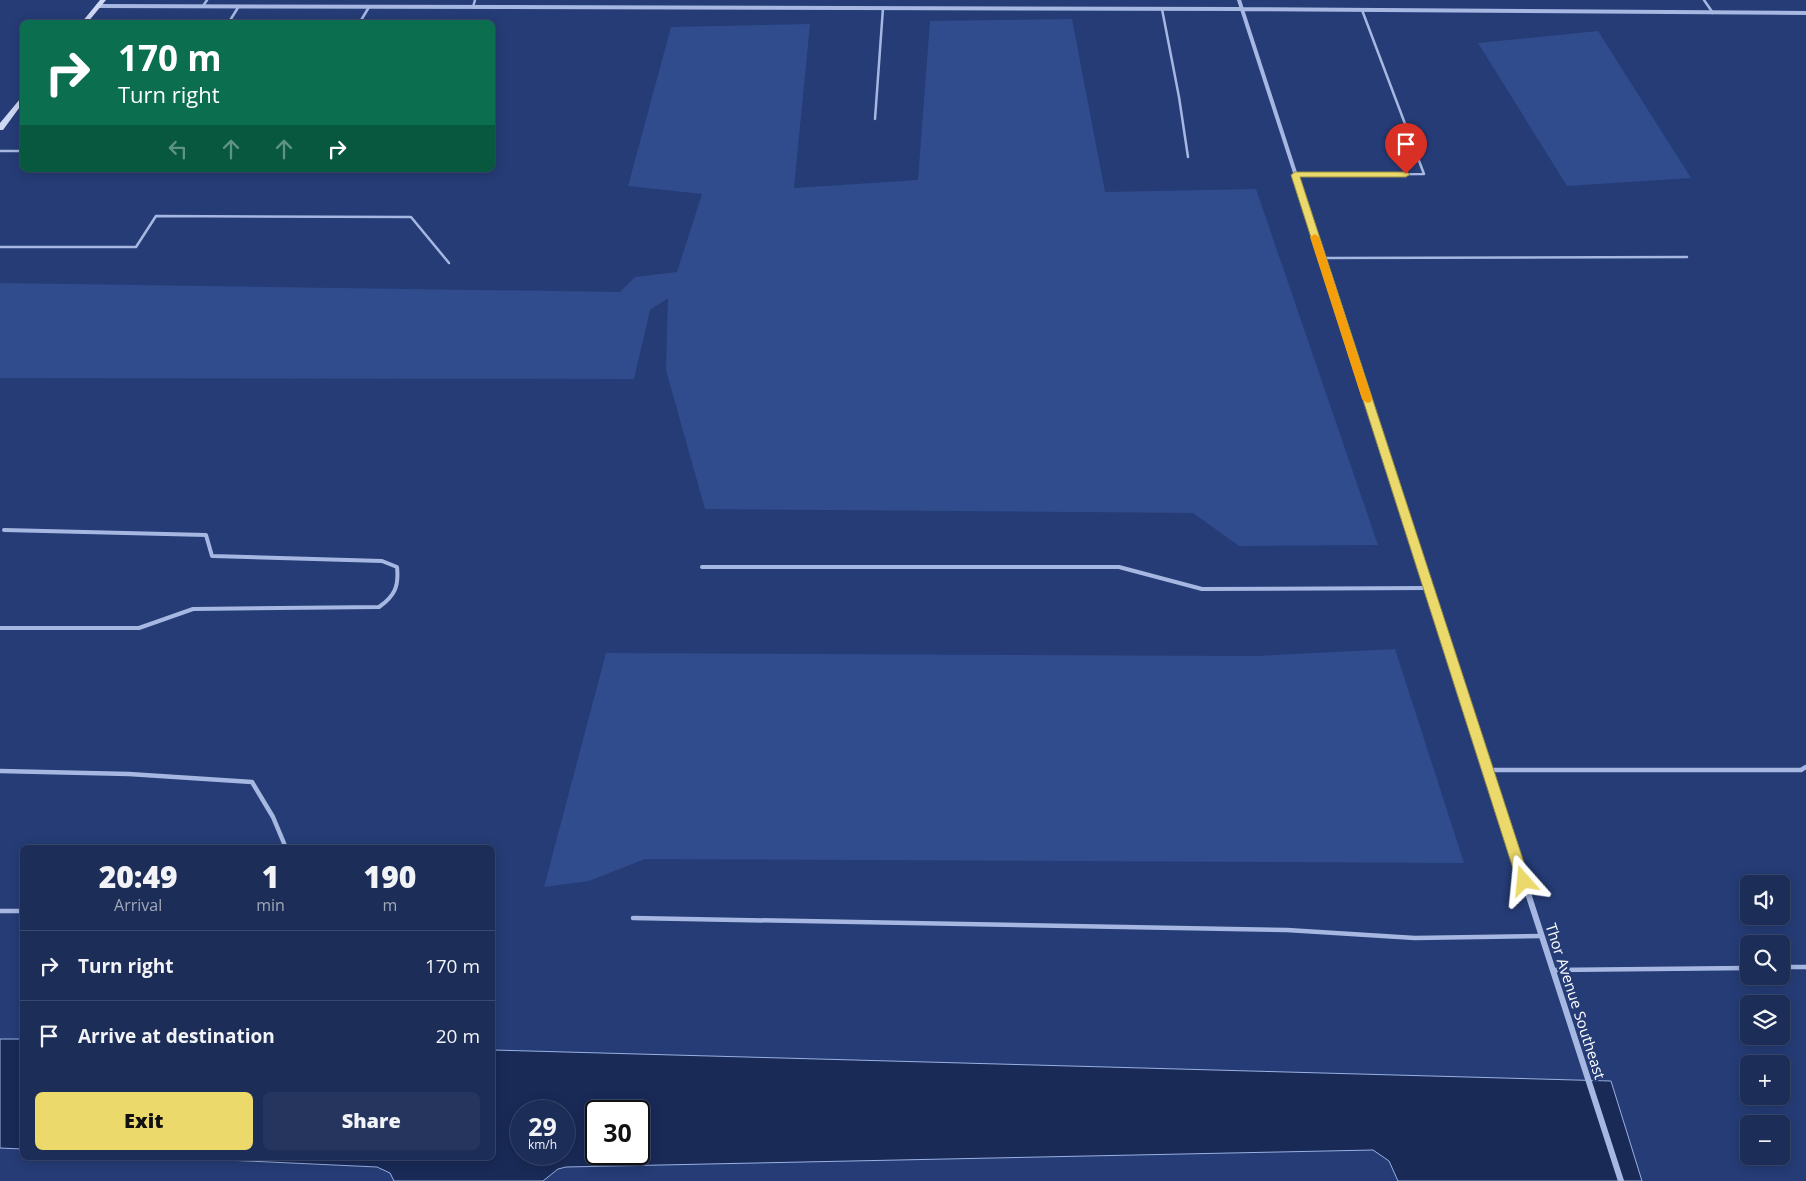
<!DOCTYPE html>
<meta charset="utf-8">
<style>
body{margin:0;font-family:"Open Sans",sans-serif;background:#25355e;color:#f1f3f6;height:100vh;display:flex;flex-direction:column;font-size:19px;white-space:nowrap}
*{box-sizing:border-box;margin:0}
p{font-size:16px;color:#a0a8ba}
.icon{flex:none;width:28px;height:28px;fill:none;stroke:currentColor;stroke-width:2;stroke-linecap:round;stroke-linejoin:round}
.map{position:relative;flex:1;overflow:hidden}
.drawer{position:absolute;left:20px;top:845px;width:475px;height:315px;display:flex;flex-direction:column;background:#1c2d58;border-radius:8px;box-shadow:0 2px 12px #0003,0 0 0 1px #3a496e}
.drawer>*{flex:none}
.banner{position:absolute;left:20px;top:20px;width:475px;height:152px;border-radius:8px;box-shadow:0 2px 12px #0003,0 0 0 1px #3a496e;background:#0b6e4f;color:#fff;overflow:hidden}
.tools{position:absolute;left:1740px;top:875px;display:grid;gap:10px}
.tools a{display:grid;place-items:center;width:50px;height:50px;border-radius:8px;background:#1c2d58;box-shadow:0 2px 12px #0003,0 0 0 1px #3a496e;font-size:25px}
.speed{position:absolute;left:510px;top:1100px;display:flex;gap:10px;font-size:25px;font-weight:700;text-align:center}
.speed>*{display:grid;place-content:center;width:65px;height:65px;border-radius:50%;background:#1c2d58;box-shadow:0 2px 12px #0003,0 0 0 1px #3a496e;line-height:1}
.speed small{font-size:12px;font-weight:400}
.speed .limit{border:2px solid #111;border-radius:8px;background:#fff;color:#111}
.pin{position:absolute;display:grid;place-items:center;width:42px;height:42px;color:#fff;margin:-51px -21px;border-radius:50% 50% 50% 0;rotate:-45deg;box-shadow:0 0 5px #0007}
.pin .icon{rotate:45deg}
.me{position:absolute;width:55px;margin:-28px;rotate:342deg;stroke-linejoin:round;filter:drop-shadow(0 0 4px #0008)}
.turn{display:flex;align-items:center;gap:18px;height:105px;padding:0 15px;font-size:22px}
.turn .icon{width:65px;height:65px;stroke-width:2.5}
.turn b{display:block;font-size:35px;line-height:42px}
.lanes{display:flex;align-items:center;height:48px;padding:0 15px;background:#0003;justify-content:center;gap:25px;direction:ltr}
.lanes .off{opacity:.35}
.eta{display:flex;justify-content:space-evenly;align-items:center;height:85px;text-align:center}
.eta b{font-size:30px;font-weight:800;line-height:35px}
.cta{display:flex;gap:10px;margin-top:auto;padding:10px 15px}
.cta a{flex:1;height:58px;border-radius:8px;background:#ebd96b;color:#111;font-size:20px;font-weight:800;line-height:58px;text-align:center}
.cta a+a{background:#25355e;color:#f1f3f6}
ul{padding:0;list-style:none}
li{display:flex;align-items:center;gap:15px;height:70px;padding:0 15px;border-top:1px solid #3a496e}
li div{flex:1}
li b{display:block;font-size:19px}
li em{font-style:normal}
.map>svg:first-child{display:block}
.green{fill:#304c8d}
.water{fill:#192a57;stroke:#9ab1e3;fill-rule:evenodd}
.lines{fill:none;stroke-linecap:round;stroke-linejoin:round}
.lane-far2{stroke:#a6b8e2;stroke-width:2.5}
.lane-far1{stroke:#a6b8e2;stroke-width:4}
.lane{stroke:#a6b8e2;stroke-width:4.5}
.street-far2{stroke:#a6b8e2;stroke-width:4}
.street-far1{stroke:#a6b8e2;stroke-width:4.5}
.street{stroke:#a6b8e2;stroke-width:6}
.secondary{fill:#ced8f3;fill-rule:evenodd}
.route{fill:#ebd96b;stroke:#998d46}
.slow{fill:#f59e0b}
.labels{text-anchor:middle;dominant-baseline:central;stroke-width:5;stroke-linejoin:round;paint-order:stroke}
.street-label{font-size:15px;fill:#fff;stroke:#253c76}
</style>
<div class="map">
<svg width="1806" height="1181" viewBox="0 0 1806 1181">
<rect width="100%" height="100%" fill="#253c76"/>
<path class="green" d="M1072,19L1105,192L1256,189L1378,545L1239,546L1193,513L705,509L666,370L668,298L650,310L634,379L0,378V283L620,292L635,277L677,272L702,194L628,186L671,27L810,24L794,188L918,180L930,21Z
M1598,31L1691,178L1567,186L1478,43Z
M1395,649L1464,863L645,859L589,881L544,887L606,653L1256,656Z"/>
<path class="water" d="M0,1039H22V1149L0,1148Z
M493,1050L1611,1081L1642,1181H1398L1389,1161L1373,1150L566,1167L558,1169L543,1181H394L390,1173L377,1167L183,1158H492ZM521,1111H564V1154H521ZM596,1111H639V1154H596Z"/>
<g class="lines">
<path class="lane-far2" d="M1704,0L1713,13
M203,6L207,0
M473,7L475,0
M1162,9L1179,97L1188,157
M229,22L239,6
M360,22L369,7
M875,119L883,8
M0,151H22
M1295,175L1424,174L1362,10
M0,247H136L156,216L411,217L449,263
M1322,258L1687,257"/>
<path class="lane-far1" d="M702,567H1119L1202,589L1428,588
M0,628H139L193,609L379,607C395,596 399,586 397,567L382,561L212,556L206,535L4,530"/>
<path class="lane" d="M1488,770H1801L1806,767
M0,771L129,774L252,782L273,817L286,848
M0,911H22
M633,918L1287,930L1415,938L1542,936
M1781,967H1806
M1553,970L1749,968"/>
<path class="street-far2" d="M1239,0L1336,299
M98,6L1242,9L1806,13"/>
<path class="street-far1" d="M1335,298L1460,685"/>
<path class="street" d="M1460,683L1621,1181"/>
<path class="secondary" d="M100,0H106L88,22H82Z
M22,98V104L3,130H0V123L20,99Z"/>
</g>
<path class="route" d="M1295,172H1406L1410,174L1406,177H1300L1530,881L1528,885L1524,887L1519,885L1517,881L1291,175Z"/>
<path class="slow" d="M1315,234L1319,237L1372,399L1371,402L1367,403L1362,399L1310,237Z"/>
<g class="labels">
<g class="street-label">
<text transform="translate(1576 1001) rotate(72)">Thor Avenue Southeast</text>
</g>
</g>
</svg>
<div class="tools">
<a><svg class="icon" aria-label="sound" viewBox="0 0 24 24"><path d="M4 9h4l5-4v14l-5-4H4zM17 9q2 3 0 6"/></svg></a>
<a><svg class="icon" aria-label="search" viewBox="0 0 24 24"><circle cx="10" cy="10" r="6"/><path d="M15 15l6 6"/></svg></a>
<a><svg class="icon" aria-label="layers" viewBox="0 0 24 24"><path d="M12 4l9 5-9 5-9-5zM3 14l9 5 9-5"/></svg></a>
<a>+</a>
<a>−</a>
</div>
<div class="speed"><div>29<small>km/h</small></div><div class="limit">30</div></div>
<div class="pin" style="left:1406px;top:174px;background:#d93025"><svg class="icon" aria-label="arrive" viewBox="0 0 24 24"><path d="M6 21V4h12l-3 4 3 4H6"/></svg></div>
<svg class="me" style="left:1524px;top:881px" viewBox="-20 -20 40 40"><path d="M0-17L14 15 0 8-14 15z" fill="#ebd96b" stroke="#fff" stroke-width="4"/></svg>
<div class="banner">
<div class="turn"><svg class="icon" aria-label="right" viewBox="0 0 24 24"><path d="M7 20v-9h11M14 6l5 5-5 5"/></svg><div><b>170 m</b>Turn right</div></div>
<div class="lanes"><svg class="icon off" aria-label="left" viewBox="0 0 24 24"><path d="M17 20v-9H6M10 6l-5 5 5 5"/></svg><svg class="icon off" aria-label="ahead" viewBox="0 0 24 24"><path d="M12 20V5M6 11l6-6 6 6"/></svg><svg class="icon off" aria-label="ahead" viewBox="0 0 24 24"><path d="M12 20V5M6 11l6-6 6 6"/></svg><svg class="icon" aria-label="right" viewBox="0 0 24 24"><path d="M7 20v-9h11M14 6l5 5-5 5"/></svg></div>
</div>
<section class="drawer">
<div class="eta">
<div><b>20:49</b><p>Arrival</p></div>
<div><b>1</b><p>min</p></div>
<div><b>190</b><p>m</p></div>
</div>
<ul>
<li><svg class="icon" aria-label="right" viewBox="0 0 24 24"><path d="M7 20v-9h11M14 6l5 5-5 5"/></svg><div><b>Turn right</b></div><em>170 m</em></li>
<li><svg class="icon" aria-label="arrive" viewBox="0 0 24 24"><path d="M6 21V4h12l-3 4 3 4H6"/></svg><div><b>Arrive at destination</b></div><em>20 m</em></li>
</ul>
<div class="cta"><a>Exit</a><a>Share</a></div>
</section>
</div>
